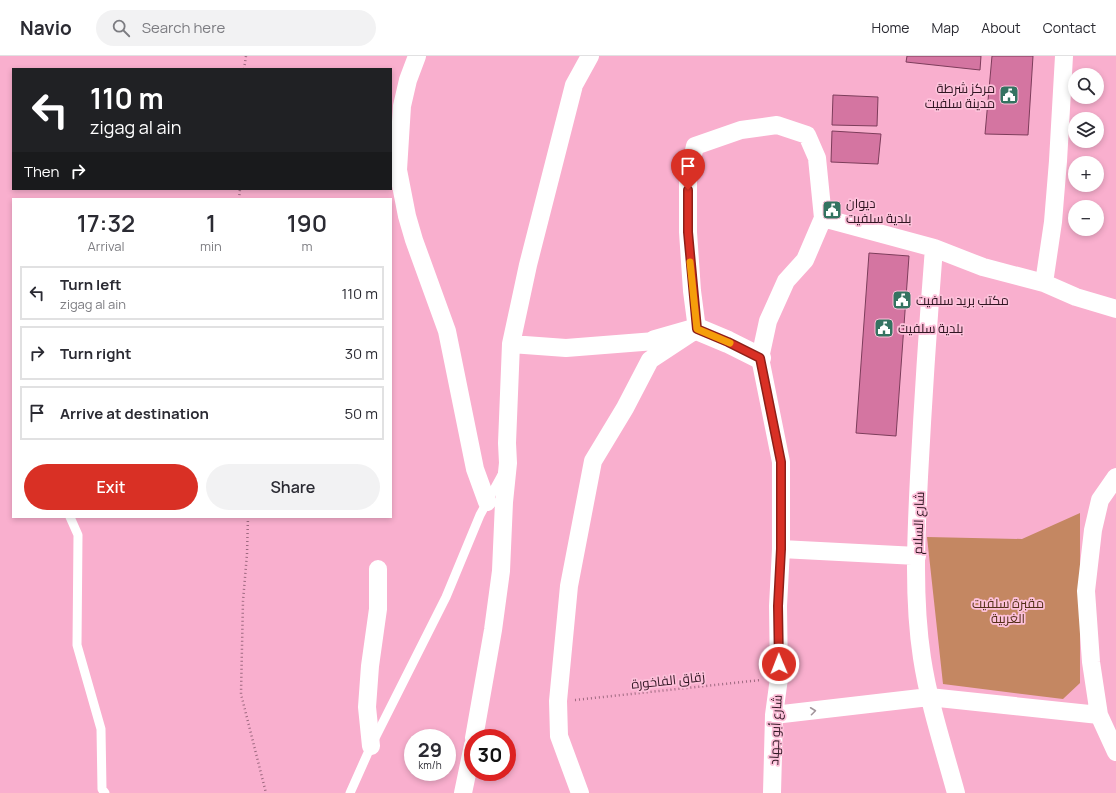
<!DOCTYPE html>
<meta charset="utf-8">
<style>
body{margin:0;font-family:Manrope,Cairo,sans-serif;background:#f2f2f3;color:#2b2b33;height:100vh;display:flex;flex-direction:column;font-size:15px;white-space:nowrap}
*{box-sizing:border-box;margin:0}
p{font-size:13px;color:#7c7c81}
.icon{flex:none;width:22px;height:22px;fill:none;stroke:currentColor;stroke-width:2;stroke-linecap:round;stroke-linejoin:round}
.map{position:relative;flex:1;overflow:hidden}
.panel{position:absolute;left:12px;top:142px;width:380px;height:320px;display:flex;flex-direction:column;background:#fff;border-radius:0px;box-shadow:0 2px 6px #0003}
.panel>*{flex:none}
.guide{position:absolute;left:12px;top:12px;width:380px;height:122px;border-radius:0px;box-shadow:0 2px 6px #0003;background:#202124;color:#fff;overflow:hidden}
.fabs{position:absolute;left:1068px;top:12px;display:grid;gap:8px}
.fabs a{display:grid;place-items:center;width:36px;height:36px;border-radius:50%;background:#fff;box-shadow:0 2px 6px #0003;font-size:20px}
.speed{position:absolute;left:404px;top:673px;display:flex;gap:8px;font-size:20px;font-weight:700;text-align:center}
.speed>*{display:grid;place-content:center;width:52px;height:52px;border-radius:50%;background:#fff;box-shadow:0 2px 6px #0003;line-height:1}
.speed small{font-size:10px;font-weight:400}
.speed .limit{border:6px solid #d22;background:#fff;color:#111}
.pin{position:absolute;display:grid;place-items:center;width:34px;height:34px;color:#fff;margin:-41px -17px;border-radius:50% 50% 50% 0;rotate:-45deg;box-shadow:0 0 4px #0007}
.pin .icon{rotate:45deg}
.me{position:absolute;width:44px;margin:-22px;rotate:359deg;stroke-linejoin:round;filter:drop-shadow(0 0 3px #0008)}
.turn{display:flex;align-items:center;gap:14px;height:84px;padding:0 12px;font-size:18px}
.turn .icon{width:52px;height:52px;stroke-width:2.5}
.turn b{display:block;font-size:28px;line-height:34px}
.then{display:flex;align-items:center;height:38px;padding:0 12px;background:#0003;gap:8px;font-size:15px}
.eta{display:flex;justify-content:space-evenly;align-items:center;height:68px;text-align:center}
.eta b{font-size:24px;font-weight:600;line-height:28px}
.action{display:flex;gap:8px;margin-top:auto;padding:8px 12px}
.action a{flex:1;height:46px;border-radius:24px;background:#d93025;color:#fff;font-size:16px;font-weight:600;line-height:46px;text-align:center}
.action a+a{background:#f2f2f3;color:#2b2b33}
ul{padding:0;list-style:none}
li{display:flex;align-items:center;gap:12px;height:54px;margin:0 8px 6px;padding:0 4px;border:2px solid #e1e1e2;border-radius:0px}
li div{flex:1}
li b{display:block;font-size:15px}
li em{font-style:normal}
header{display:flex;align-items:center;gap:24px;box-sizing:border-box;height:56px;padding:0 20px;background:#fff;border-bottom:1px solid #e1e1e2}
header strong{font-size:19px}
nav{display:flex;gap:22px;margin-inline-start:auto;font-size:14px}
.search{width:280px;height:36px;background:#f2f2f3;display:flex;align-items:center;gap:10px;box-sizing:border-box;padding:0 14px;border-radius:22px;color:#7c7c81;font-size:15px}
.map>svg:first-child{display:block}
.green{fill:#c48762}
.building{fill:#d475a1;stroke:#7d3d5b}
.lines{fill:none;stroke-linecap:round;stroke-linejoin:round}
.path{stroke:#9e6980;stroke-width:2.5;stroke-dasharray:1 3;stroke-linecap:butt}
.lane{stroke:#fff;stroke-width:9}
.street{stroke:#fff;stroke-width:18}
.secondary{stroke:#fff;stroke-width:22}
.oneway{stroke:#a2969c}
.route-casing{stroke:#8d1f18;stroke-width:10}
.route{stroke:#d93025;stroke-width:7}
.slow{stroke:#f59e0b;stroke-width:7}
.labels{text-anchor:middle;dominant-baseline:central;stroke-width:3.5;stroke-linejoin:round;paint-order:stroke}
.poi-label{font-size:13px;fill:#301522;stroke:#fdc1da;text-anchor:start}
.street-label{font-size:13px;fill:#301522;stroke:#fdc1da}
.park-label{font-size:13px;fill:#543019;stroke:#fdc1da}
</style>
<header>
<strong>Navio</strong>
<div class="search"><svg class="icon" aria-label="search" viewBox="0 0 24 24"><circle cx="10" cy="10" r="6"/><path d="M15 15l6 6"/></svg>Search here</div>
<nav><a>Home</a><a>Map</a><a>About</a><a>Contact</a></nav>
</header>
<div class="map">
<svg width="1116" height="737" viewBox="0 0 1116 737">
<rect width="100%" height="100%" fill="#f9afce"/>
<path class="green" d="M1080,457V627L1063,643L943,628L927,481L1022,483Z"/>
<path class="building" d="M907,0H981L980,14L906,6Z
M992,0H1033L1028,79L985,78Z
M833,39L878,41L877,70L832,69Z
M832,75L881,78L878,108L831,106Z
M869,197L909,200L896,380L856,377Z"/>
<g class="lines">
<path class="path" d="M244,13L246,0
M239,143L240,133
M248,461L247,498L243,545L241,638L266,737
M575,644L761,624"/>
<path class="lane" d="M70,461L78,479L77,589L101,673L102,733L105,737
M350,737L371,690L446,541L480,459L503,417"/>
<path class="street" d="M417,0L408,24L402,50L398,114L407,160L414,184L447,275L475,413L487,446
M823,162L934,192L983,211L1044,227L1076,241L1116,253
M934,192C928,268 923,345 919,421C916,481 913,543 922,602C929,648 944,693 956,737
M1044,227L1053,166L1058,105L1064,0
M511,288L566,292L655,285
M1116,421L1100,444L1093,474L1086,535L1091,606L1099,659L1116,696
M781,493L917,500
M774,659L929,641L1099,659
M474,682L493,574L501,515L504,446L508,407L507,387L511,288L528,209L574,29L590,0
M371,690L367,651L370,610L378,553V513
M463,737L473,689
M580,737L559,680L558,645L569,530L593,405L625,352L650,304L697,273L692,235L688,176V121L695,90L741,74L777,69L807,79L817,102L823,162L805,204L786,225L768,265L760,302L781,406V493L778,550L779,622L774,659L772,737"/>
<path class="secondary" d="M655,285L697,273L728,286L760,302"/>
</g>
<defs><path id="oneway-chevron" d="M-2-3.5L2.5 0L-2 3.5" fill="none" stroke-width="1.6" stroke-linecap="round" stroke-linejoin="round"/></defs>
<use class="oneway" href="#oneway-chevron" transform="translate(813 655) rotate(-7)"/>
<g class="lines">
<defs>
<path id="route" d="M688,134V176L697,273L728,286L760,302L781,406V493L778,550L779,608"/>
</defs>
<use href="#route" class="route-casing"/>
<use href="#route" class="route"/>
<path class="slow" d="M690,206L697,273L730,287"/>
</g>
<defs>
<symbol id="civic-square" viewBox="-11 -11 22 22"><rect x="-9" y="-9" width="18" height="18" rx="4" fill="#347361" stroke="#fdc1da"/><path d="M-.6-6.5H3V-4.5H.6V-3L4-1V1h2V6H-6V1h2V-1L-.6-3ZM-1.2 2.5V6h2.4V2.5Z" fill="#fff"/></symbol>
</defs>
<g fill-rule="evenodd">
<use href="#civic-square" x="998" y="28" width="22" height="22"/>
<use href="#civic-square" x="821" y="143" width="22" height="22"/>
<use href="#civic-square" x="891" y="233" width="22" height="22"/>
<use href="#civic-square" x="873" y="261" width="22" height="22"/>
</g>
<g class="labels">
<g class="poi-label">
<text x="995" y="32" text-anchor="end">مركز شرطة<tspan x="995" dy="15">مدينة سلفيت</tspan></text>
<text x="846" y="147">ديوان<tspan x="846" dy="15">بلدية سلفيت</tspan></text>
<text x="916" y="244">مكتب بريد سلفيت</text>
<text x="898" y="272">بلدية سلفيت</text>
</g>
<g class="street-label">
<text transform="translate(918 467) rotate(-88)">شارع السلام</text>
<text transform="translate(668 624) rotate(-6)">زقاق الفاخورة</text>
<text transform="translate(775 674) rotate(-87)">شارع أبو جهاد</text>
</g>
<g class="park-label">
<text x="1008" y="547">مقبرة سلفيت<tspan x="1008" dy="15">الغربية</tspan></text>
</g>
</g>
</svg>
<div class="fabs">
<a><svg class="icon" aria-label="search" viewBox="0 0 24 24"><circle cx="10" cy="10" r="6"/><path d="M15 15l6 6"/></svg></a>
<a><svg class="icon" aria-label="layers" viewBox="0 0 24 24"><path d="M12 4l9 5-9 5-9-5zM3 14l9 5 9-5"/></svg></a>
<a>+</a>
<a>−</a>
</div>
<div class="speed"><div>29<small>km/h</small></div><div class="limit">30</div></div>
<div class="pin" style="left:688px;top:134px;background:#d93025"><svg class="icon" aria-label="arrive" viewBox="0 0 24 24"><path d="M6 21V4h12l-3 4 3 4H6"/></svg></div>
<svg class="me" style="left:779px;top:608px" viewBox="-20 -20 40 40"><circle r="17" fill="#d93025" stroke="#fff" stroke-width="3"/><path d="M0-11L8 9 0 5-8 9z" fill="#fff"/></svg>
<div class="guide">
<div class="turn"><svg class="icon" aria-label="left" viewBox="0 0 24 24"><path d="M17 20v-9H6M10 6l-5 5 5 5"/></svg><div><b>110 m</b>zigag al ain</div></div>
<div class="then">Then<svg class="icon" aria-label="right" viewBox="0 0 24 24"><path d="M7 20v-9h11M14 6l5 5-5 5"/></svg></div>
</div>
<section class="panel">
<div class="eta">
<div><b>17:32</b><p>Arrival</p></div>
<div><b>1</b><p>min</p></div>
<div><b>190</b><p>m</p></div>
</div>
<ul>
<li><svg class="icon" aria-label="left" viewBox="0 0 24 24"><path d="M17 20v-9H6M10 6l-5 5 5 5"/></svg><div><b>Turn left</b><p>zigag al ain</p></div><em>110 m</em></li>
<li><svg class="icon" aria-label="right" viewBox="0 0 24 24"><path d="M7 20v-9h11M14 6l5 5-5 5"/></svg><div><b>Turn right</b></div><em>30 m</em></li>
<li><svg class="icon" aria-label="arrive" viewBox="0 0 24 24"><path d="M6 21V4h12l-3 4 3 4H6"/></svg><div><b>Arrive at destination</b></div><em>50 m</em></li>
</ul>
<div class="action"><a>Exit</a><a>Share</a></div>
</section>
</div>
